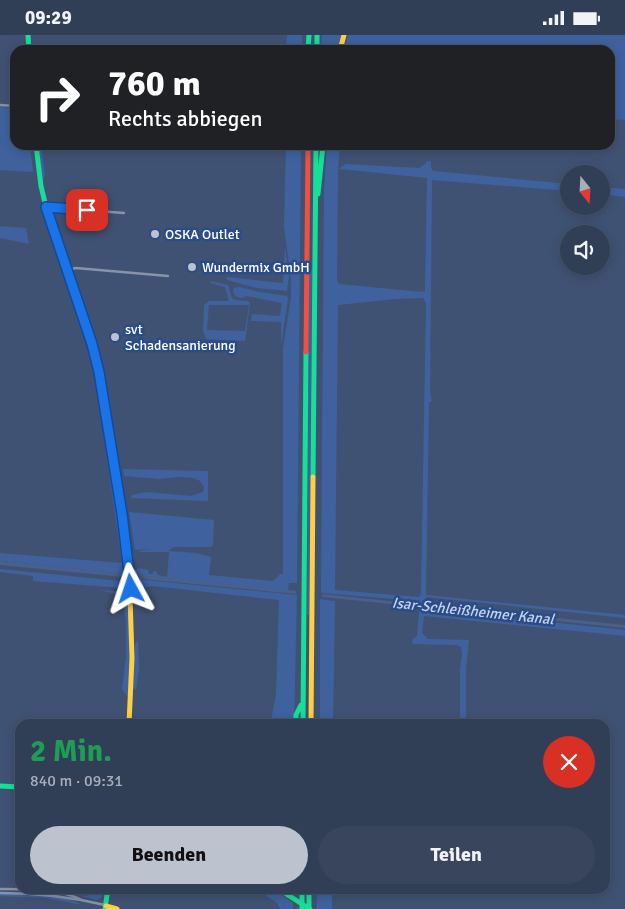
<!DOCTYPE html>
<html lang="de">
<meta charset="utf-8">
<style>
body{margin:0;font-family:Signika,sans-serif;background:#38455c;color:#f1f3f6;height:100vh;display:flex;flex-direction:column;font-size:19px;white-space:nowrap}
*{box-sizing:border-box;margin:0}
p{font-size:16px;color:#a8aeb9}
.icon{flex:none;width:28px;height:28px;fill:none;stroke:currentColor;stroke-width:2;stroke-linecap:round;stroke-linejoin:round}
.map{position:relative;flex:1;overflow:hidden}
.panel{position:absolute;left:15px;top:684px;width:595px;height:175px;display:flex;flex-direction:column;background:#303e56;border-radius:15px;box-shadow:0 2px 12px #0003,0 0 0 1px #4b576c}
.panel>*{flex:none}
.hud{position:absolute;left:10px;top:10px;width:605px;height:105px;border-radius:15px;box-shadow:0 2px 12px #0003,0 0 0 1px #4b576c;background:#202124;color:#fff;overflow:hidden}
.needle{width:32px;rotate:162deg}
.fabs{position:absolute;left:560px;top:130px;display:grid;gap:10px}
.fabs a{display:grid;place-items:center;width:50px;height:50px;border-radius:50%;background:#303e56;box-shadow:0 2px 12px #0003,0 0 0 1px #4b576c;font-size:25px}
.pin{position:absolute;display:grid;place-items:center;width:42px;height:42px;color:#fff;margin:-21px;border-radius:10px;box-shadow:0 2px 8px #0006}
.me{position:absolute;width:55px;margin:-28px;rotate:355deg;stroke-linejoin:round;filter:drop-shadow(0 0 4px #0008)}
.turn{display:flex;align-items:center;gap:18px;height:105px;padding:0 15px;font-size:22px}
.turn .icon{width:65px;height:65px;stroke-width:2.5}
.turn b{display:block;font-size:35px;line-height:42px}
.round{display:grid;place-items:center;flex:none;width:52px;height:52px;border-radius:26px;background:#38455c}
.summary{display:flex;align-items:center;justify-content:space-between;height:85px;padding:0 15px}
h1{font-size:30px;font-weight:700;line-height:38px;color:#1e9e55}
.button{display:flex;gap:10px;margin-top:auto;padding:10px 15px}
.button a{flex:1;height:58px;border-radius:30px;background:#bcc2ce;color:#111;font-size:20px;font-weight:700;line-height:58px;text-align:center}
.button a+a{background:#38455c;color:#f1f3f6}
.status{display:flex;justify-content:space-between;align-items:center;height:35px;padding:0 25px;background:#303e56;direction:ltr}
.status svg{height:14px;fill:currentColor}
.map>svg:first-child{display:block}
.green{fill:#3f629e;fill-rule:evenodd}
.water{fill:#48608b}
.lines{fill:none;stroke-linecap:round;stroke-linejoin:round}
.street{stroke:#8793a8;stroke-width:2.5}
.fast{stroke:#16e098;stroke-width:5}
.slow{stroke:#ffcf43;stroke-width:5}
.jam{stroke:#f24e42;stroke-width:5}
.fast-bridge{stroke:#16e098;stroke-width:5}
.route-casing{stroke:#114b97;stroke-width:12}
.route{stroke:#1a73e8;stroke-width:9}
.poi-dot{fill:#bcc2ce;stroke:#2a4c89;stroke-width:2}
.labels{text-anchor:middle;dominant-baseline:central;stroke-width:5;stroke-linejoin:round;paint-order:stroke}
.poi-label{font-size:14px;fill:#fff;stroke:#2a4c89;text-anchor:start}
.water-label{font-size:15px;font-style:italic;fill:#c3d4f0;stroke:#2a4c89}
</style>
<div class="status"><b>09:29</b><svg viewBox="0 0 49 12"><path d="M0 12V9h3v3zM5 12V6h3v6zM10 12V3h3v9zM15 12V0h3v12zM26 1h20v11H26zM47 4h2v5h-2z"/></svg></div>
<div class="map">
<svg width="625" height="874" viewBox="0 0 625 874">
<rect width="100%" height="100%" fill="#405273"/>
<path class="green" d="M287,0H302V15H286Z
M322,0H342L338,15H321Z
M348,0H625V85L610,84V15H344Z
M0,72L15,74V110H30L33,137L0,135Z
M38,110H41L45,140L43,146Z
M286,110H301L297,548H289L288,556L135,540L134,536L139,533L148,535L149,539H153L154,536H156L158,540L167,542L169,517H138L139,516L152,514L135,515L129,477L214,485L213,510L211,512H174L168,516L196,518L211,522L209,540L273,546L280,539H283V314L291,262V245L284,191Z
M327,110H340L338,134L337,245L339,249L422,257L425,256L427,143L340,134L341,132L346,129L419,133L424,130L427,126H431V133L433,136L569,149V156L432,145L430,358L432,366L429,368L426,560L625,580V583L426,562L424,576H443L625,595V601L424,581L422,598L428,604L469,605L466,634V689H460V634L462,619L461,612L457,610L413,609L412,605L417,601L420,566L322,558L321,555L324,156ZM423,263L426,268L421,559L419,562L335,555L338,270L395,264Z
M601,152L625,154V162L601,159Z
M0,191L26,193L29,209L0,203Z
M285,212L289,241L287,256L257,253L227,245V242L283,248Z
M309,236H312L309,580H307Z
M210,246L228,250L232,263L235,265L248,266L250,268L245,306L206,304L203,296L204,270L209,266H229L225,252L210,248ZM209,270H249L245,296L207,295Z
M240,252L259,257L287,261L288,264L281,310V287L251,286L252,279L280,281L282,268L247,261L241,263L235,261L233,256L234,253Z
M104,383L125,516V531L122,535H126V539L0,526V518L122,528L102,389Z
M111,383L120,433H117Z
M123,434L208,436V466L131,463L132,460L147,457L191,461L203,457L204,452L200,446L194,443L179,442L159,444L124,441Z
M119,435L124,457L133,522L132,529L130,525L118,437Z
M0,534L120,546L121,542L127,543V550L122,553L33,546V541L0,537Z
M135,544L297,560L294,689H270L276,661L279,565L153,551L136,554Z
M100,555L127,557L130,577V600L129,661H127L122,654L126,622V587L123,561Z
M320,564L335,566L333,689H320Z
M138,605L139,634L136,655L133,653L135,609Z
M100,854H103L102,862L97,865L77,860L87,861Z
M255,854H273L293,868V874H281L276,867Z
M318,854H332V873L334,874H316Z
M0,859C18,859 69,860 82,870L45,863L0,861Z"/>
<path class="water" d="M0,526L296,556V559L0,530Z
M322,559L625,590V593L322,562Z"/>
<g class="lines">
<path class="street" d="M0,70L15,71
M46,172L124,178
M67,235L76,233L168,241
M0,854C24,854 61,854 82,865
M0,858C35,858 71,862 105,870"/>
<path class="fast" d="M28,0L29,15
M317,0V15
M308,15L309,0
M36,110L41,151L46,172L89,301L102,347L120,465L130,561
M318,159L323,110
M313,442L316,110
M296,689V680L301,670
M303,689L306,317
M0,751L20,752
M279,854L288,860
M302,854V874
M309,854V874
M105,874L107,860L110,854"/>
<path class="slow" d="M340,15L344,0
M129,689L132,623L130,561
M311,689L313,442
M106,871L117,874"/>
<path class="jam" d="M306,317L308,110"/>
<path class="fast-bridge" d="M288,860L310,874"/>
</g>
<g class="lines">
<defs>
<path id="route" d="M87,175L46,172L92,309L99,337L122,479L131,554"/>
</defs>
<use href="#route" class="route-casing"/>
<use href="#route" class="route"/>
</g>
<g class="poi-dot">
<circle cx="155" cy="199" r="5"/>
<circle cx="192" cy="232" r="5"/>
<circle cx="115" cy="302" r="5"/>
</g>
<g class="labels">
<g class="poi-label">
<text x="165" y="199">OSKA Outlet</text>
<text x="202" y="232">Wundermix GmbH</text>
<text x="125" y="294">svt<tspan x="125" dy="16">Schadensanierung</tspan></text>
</g>
<g class="water-label">
<text transform="translate(473 576) rotate(6)">Isar-Schleißheimer Kanal</text>
</g>
</g>
</svg>
<div class="fabs">
<a><svg class="needle" viewBox="-14 -14 28 28"><path d="M0-13l5 13h-10z" fill="#e53935"/><path d="M0 13l5-13h-10z" fill="#a8aeb9"/></svg></a>
<a><svg class="icon" aria-label="sound" viewBox="0 0 24 24"><path d="M4 9h4l5-4v14l-5-4H4zM17 9q2 3 0 6"/></svg></a>
</div>
<div class="pin" style="left:87px;top:175px;background:#d93025"><svg class="icon" aria-label="arrive" viewBox="0 0 24 24"><path d="M6 21V4h12l-3 4 3 4H6"/></svg></div>
<svg class="me" style="left:131px;top:554px" viewBox="-20 -20 40 40"><path d="M0-17L14 15 0 8-14 15z" fill="#1a73e8" stroke="#fff" stroke-width="4"/></svg>
<div class="hud">
<div class="turn"><svg class="icon" aria-label="right" viewBox="0 0 24 24"><path d="M7 20v-9h11M14 6l5 5-5 5"/></svg><div><b>760 m</b>Rechts abbiegen</div></div>
</div>
<section class="panel">
<div class="summary"><div><h1>2 Min.</h1><p>840 m · 09:31</p></div><a class="round" style="background:#d93025;color:#fff"><svg class="icon" aria-label="close" viewBox="0 0 24 24"><path d="M6 6l12 12M18 6L6 18"/></svg></a></div>
<div class="button"><a>Beenden</a><a>Teilen</a></div>
</section>
</div>
